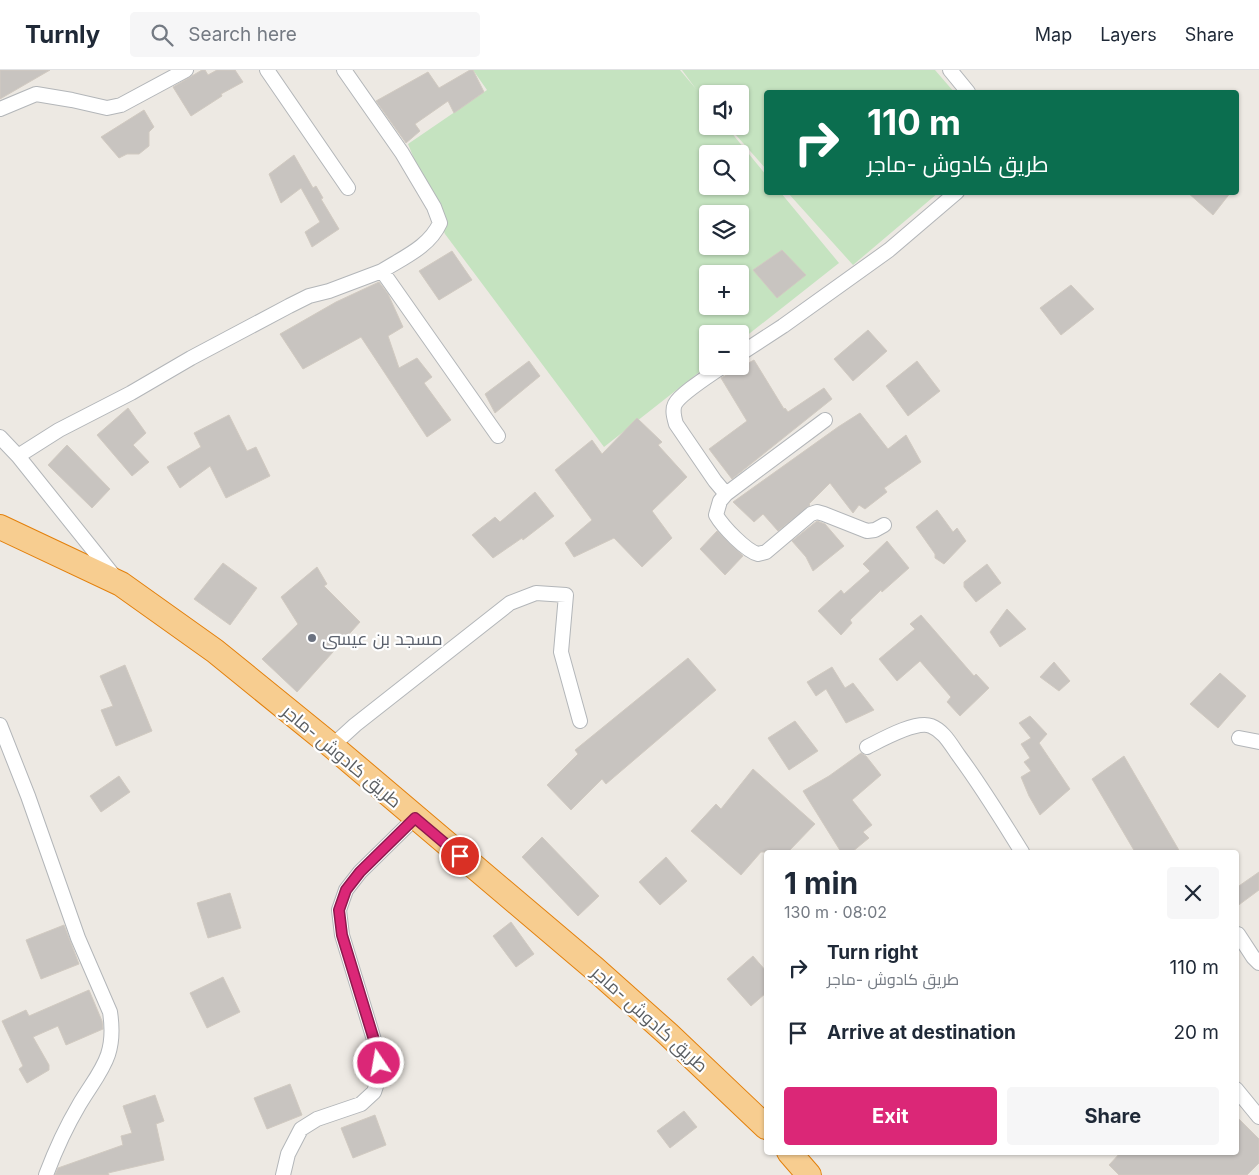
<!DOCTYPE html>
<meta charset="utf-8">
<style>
body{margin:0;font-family:Inter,Cairo,sans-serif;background:#f6f6f7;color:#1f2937;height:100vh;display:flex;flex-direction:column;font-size:19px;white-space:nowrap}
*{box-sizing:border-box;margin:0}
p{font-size:16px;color:#747a83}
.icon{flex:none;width:28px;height:28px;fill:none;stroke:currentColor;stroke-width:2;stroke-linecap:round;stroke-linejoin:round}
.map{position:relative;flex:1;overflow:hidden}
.side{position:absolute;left:764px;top:780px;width:475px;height:305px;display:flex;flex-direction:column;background:#fff;border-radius:5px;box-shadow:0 1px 4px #0004}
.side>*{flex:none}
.guide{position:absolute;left:764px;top:20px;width:475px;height:105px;border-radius:5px;box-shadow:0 1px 4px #0004;background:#0b6e4f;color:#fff;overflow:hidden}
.fabs{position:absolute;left:699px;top:15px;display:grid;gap:10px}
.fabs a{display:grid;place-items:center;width:50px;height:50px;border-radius:5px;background:#fff;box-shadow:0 1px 4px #0004;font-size:25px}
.pin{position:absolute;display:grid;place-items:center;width:42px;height:42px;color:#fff;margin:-21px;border:2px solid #fff;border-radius:50%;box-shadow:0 1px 5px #0007}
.me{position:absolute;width:55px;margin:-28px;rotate:348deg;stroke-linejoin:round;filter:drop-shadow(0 0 4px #0008)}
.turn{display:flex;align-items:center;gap:18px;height:105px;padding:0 20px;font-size:22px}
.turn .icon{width:65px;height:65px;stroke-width:2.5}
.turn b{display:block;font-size:35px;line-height:42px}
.round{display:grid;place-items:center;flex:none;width:52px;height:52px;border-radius:5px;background:#f6f6f7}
.headline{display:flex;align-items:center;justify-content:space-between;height:85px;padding:0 20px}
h1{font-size:30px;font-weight:700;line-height:38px}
.cta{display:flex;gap:10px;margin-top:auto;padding:10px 20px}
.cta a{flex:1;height:58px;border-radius:5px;background:#db2777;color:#fff;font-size:20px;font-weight:700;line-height:58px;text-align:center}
.cta a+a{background:#f6f6f7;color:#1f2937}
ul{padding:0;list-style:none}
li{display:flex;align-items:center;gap:15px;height:65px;padding:0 20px}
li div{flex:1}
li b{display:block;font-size:19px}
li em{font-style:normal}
header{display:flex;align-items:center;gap:30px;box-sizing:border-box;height:70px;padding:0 25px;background:#fff;border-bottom:1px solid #e0e1e3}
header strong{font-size:24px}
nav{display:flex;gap:28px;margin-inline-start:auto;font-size:18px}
.search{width:350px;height:45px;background:#f6f6f7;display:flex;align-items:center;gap:12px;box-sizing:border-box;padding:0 18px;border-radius:5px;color:#747a83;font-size:19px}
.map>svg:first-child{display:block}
.green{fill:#c5e3c0;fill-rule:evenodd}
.building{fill:#c8c4c0;stroke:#d1cac1}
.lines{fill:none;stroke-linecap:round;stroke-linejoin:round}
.street-casing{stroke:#b3b6b9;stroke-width:16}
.highway-casing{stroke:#e3800c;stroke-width:26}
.street{stroke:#fff;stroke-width:14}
.highway{stroke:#f7cd90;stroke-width:24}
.route-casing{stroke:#8e194d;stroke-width:12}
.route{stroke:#db2777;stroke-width:9}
.worship-dot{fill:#6b7280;stroke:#fff;stroke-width:2}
.labels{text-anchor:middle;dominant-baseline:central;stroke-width:4.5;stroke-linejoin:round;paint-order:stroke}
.worship-label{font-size:18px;fill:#5b616d;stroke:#fff;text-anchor:start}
.street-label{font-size:18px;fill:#5b5f63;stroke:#fff}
</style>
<header>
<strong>Turnly</strong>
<div class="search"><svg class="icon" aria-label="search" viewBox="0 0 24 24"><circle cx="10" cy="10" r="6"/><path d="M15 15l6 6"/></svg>Search here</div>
<nav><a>Map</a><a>Layers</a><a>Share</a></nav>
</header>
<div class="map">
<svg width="1259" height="1105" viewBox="0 0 1259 1105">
<rect width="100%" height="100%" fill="#ede9e3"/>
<path class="green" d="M473,0H680L696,19L682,0H935L954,22H766V99L728,56H740V24H708V56H726L766,105V122L781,123L839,193L740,271V264H708L707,296L604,377L445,164L408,74L487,20ZM708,84H740V116H708ZM708,144H740V176H708ZM708,204H740V236H708Z
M788,123H938L853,195Z"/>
<path class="building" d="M0,0H50L0,29Z
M202,0H205L208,5L217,0H235L243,12L221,24L222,26L191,46L173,17Z
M470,0H473L484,22L454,43L448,31L415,54L420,61L406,73L376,31L428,2L439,18Z
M144,40L154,57L149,62V76L139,84H127L119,88L101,67Z
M294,85L313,118L316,116L323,128L321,129L339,159L312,177L305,162L320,152L301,118L281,133L269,104Z
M1187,122H1231L1213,145Z
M782,180L806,205L777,228L753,200Z
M452,181L472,210L439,230L419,201Z
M379,212L388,224L403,257L388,266L399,298L417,288L432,307L424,313L451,350L427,367L361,267L303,299L280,264L336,232Z
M1071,215L1094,239L1061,265L1040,238Z
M868,260L887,281L853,311L834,289Z
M754,290L784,339L785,338L788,342L824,318L832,329L732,409L709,379L747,351L721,308Z
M529,291L540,306L495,343L485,324Z
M917,291L940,321L908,346L886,316Z
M128,338L146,363L133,375L149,392L132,406L97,365Z
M860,343L888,379L906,365L921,392L884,418L887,422L865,439L859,435L853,443L830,413L809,434L810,435L778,461L763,444L754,452L733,432L838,357Z
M229,345L247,381L256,377L270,406L226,428L210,396L180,418L167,397L201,377L194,363Z
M637,348L662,372L658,375L687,407L652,441L672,468L642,497L614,468L574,487L565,473L592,450L555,400L592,370L602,384Z
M67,375L110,419L92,438L48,395Z
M535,422L554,446L523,470L522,468L493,488L472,465L495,447L500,452Z
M937,440L953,462L957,458L966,471L944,494L935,488V484L916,457Z
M817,451L825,454L844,476L813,501L806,487L792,471Z
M717,461L743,486L725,505L700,479Z
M887,471L909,498L882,522L881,520L850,550L852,553L841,565L818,541L841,520L844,524L870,501L863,494Z
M223,493L257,518L230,555L194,529Z
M987,494L1001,513L976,532L964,517V512Z
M317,497L327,514L324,516L360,552L297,622L262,589L298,554L281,527Z
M1007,539L1026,559L1000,577L990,562Z
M921,545L974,606L976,604L989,618L960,646L947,632L951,627L920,591L897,611L879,589L915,559L910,554Z
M688,588L716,620L606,714L602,709L571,740L547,715L578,684L575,680Z
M1054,592L1070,611L1059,621L1040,607Z
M125,595L152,661L116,676L101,640L113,636L100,606Z
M832,597L845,618L853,613L874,640L846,653L826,619L816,626L807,612Z
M1220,603L1246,626L1218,658L1190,634Z
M1030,646L1047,664L1039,673L1070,719L1040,745L1029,726L1021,707L1031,701L1024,692L1030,688L1021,674L1031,668L1019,653Z
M795,651L818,681L789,700L768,668Z
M861,683L866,686L881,705L852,730L872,755L863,762L869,768L852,782H841L803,721L829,706Z
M1124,686L1180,782H1135L1092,709Z
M753,699L815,754L788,782H761L741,805L691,761L716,734L721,739Z
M119,706L130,722L101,742L90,726Z
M542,767L599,826L578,846L522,787Z
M666,787L687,811L660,835L639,812Z
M1259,802V820L1236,837V818Z
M230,823L241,858L208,868L197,833Z
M511,852L534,884L516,897L493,866Z
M64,855L79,894L41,909L26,870Z
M753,886L766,901V923L751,936L727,909Z
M223,907L240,942L207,958L190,923Z
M89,920L102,951L103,959L66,975L58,956L33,967L49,995V1000L27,1013L19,999L23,996L2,951L26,940L29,946Z
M290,1014L302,1045L267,1059L254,1028Z
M155,1025L164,1051L156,1054L164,1090L108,1103L109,1105H55L58,1098L123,1075L121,1066L132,1063L123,1036Z
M684,1041L697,1057L670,1078L657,1061Z
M375,1045L386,1075L353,1088L341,1058Z
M1236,1046L1259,1069V1093L1247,1105H1119L1109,1095L1121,1082H1236Z"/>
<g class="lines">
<defs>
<path id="street" d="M267,0L348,118
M344,0L402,83L434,137L440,153C429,177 404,187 382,201
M950,0L968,22
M0,39L36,24L72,30L107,38L121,35L186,0
M740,284L783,256L889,180L957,122
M723,296C712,304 681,323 675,334C672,340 674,347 676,354L715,411L726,424L825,350
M0,367L18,386L114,506
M18,386L59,360L131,323L191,288L289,236L309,226L329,221L382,201L498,366
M726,424L720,431L716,445C723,457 746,481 758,484L766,482L811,444L817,442L824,444L867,461L875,460L884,455
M0,655L28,726L78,868L110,942C117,987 100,1000 79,1035C66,1057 55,1081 46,1105
M1239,668L1259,672
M332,676L355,655L510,533L536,523L566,525L561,582L580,651
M867,677C881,670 916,650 931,656C944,661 951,675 959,686C982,717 1002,750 1022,782
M1238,864L1253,887L1259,893
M1236,1019L1259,1047
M283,1105L288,1084L301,1059L317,1049L361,1034L374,1022L380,1004L378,983L342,865L339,840L346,820L360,802L415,748"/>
<path id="highway" d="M0,457L121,514L215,581L332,676L595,899L668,964L766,1057
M789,1082L809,1105"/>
</defs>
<use href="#street" class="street-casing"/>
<use href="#highway" class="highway-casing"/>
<use href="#street" class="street"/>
<use href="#highway" class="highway"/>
</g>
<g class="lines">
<defs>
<path id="route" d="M379,993L378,983L342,865L339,840L346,820L360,802L415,748L460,786"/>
</defs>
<use href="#route" class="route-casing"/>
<use href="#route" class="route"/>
</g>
<circle class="worship-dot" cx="312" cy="568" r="5"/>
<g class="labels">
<g class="worship-label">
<text x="322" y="568">مسجد بن عيسى</text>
</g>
<g class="street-label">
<text transform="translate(342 686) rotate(40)">طريق كادوش -ماجر</text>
<text transform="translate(650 949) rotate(42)">طريق كادوش -ماجر</text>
</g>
</g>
</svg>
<div class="fabs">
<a><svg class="icon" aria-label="sound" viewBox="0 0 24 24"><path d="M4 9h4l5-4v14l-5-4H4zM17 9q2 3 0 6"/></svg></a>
<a><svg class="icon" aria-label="search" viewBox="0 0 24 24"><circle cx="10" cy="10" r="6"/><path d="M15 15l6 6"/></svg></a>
<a><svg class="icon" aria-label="layers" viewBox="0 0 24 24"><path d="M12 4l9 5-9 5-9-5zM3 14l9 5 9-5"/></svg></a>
<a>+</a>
<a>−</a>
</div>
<div class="pin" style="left:460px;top:786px;background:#d93025"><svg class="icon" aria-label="arrive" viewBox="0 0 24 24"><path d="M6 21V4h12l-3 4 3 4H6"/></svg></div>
<svg class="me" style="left:379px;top:993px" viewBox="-20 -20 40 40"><circle r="17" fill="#db2777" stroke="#fff" stroke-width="3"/><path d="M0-11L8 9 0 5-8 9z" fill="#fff"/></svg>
<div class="guide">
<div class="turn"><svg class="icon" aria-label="right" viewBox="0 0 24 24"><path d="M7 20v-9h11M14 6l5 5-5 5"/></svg><div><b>110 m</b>طريق كادوش -ماجر</div></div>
</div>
<section class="side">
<div class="headline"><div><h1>1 min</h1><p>130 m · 08:02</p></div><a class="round"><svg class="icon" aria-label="close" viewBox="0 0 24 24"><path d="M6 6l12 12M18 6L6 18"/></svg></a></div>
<ul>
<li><svg class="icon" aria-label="right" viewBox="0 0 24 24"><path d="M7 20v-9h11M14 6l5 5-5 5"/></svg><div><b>Turn right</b><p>طريق كادوش -ماجر</p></div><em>110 m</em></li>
<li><svg class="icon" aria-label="arrive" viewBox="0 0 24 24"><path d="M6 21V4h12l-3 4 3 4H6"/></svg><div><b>Arrive at destination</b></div><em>20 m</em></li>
</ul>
<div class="cta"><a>Exit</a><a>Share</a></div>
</section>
</div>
